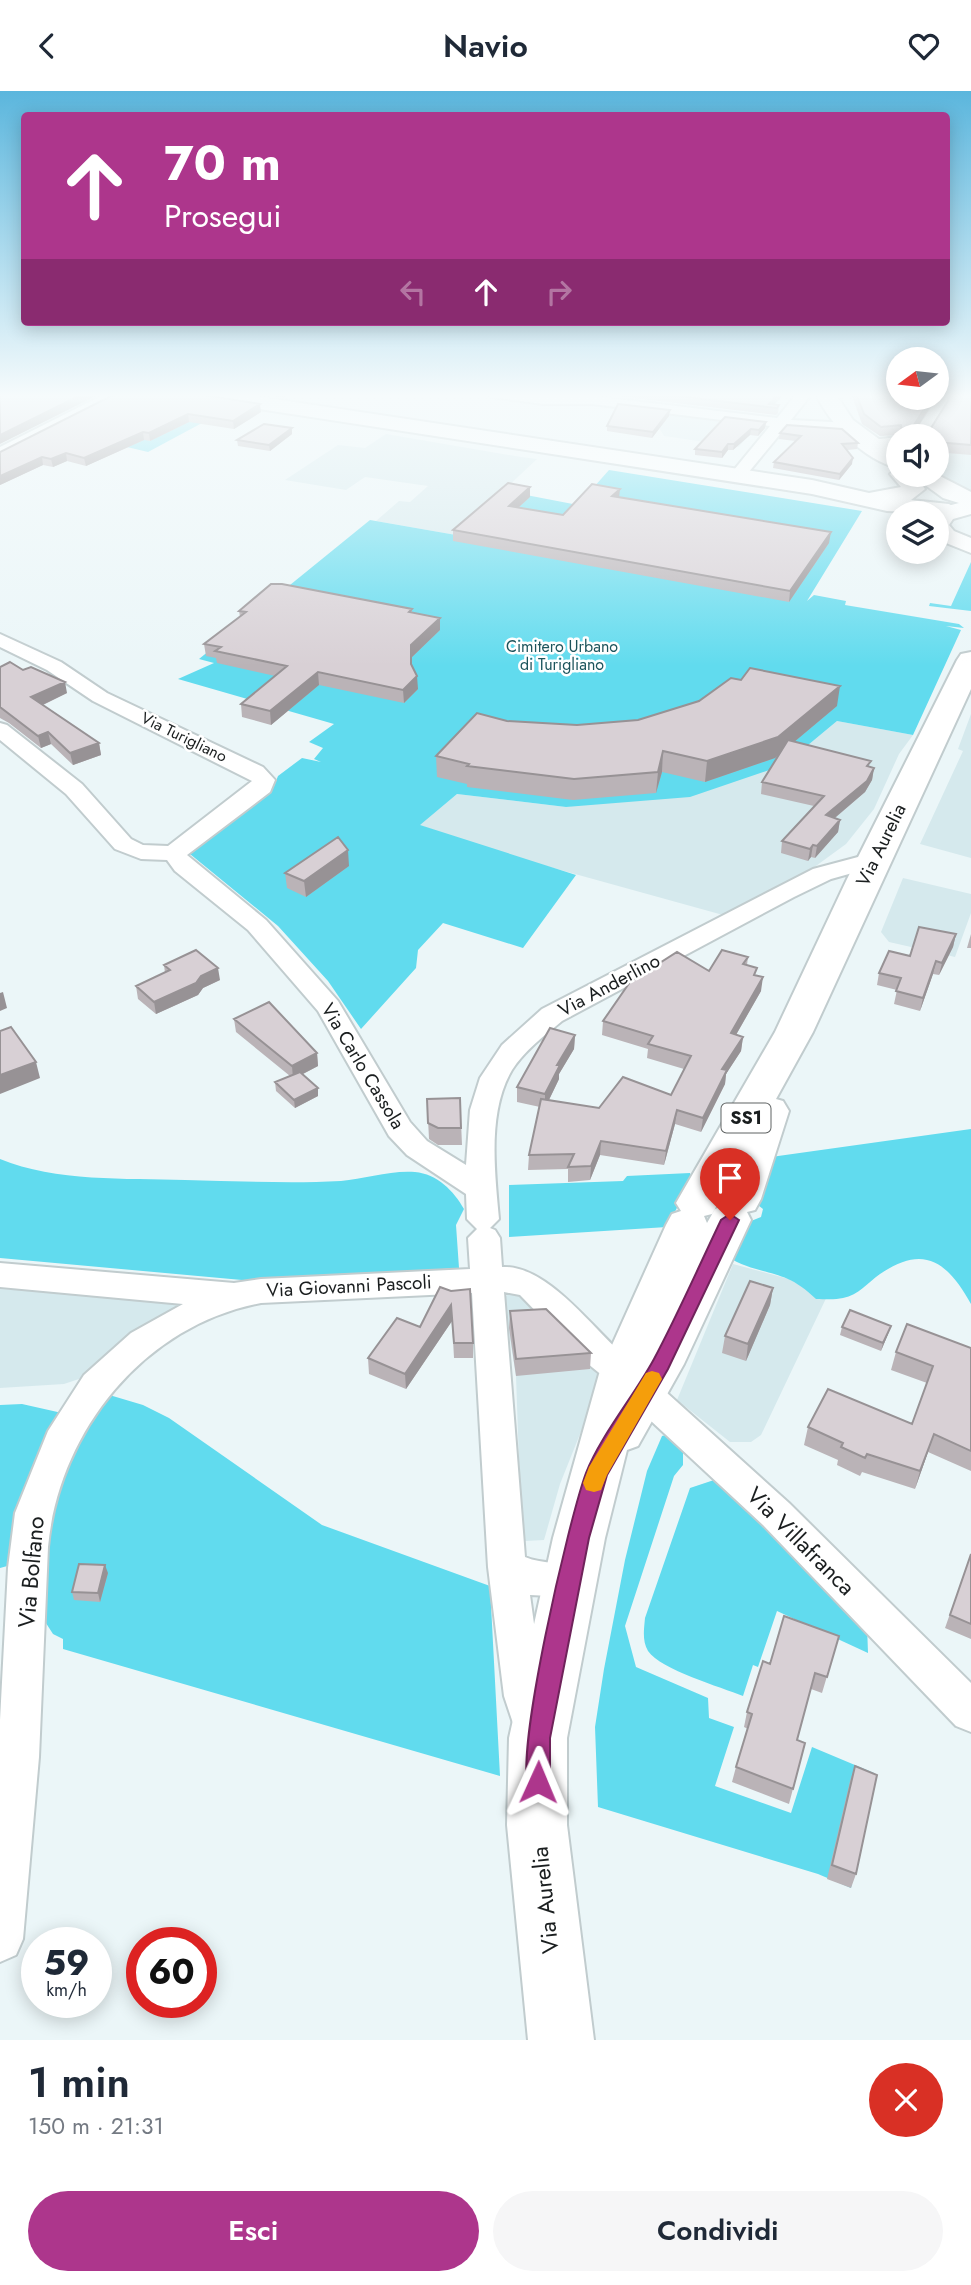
<!DOCTYPE html>
<html lang="it">
<meta charset="utf-8">
<style>
body{margin:0;font-family:Jost,sans-serif;background:#f6f6f7;color:#1f2937;height:100vh;display:flex;flex-direction:column;font-size:26px;white-space:nowrap}
*{box-sizing:border-box;margin:0}
p{font-size:23px;color:#747a83}
.icon{flex:none;width:38px;height:38px;fill:none;stroke:currentColor;stroke-width:2;stroke-linecap:round;stroke-linejoin:round}
.map{position:relative;height:1949px;overflow:hidden}
.panel{display:flex;flex-direction:column;background:#fff;flex:1}
.panel>*{flex:none}
.hud{position:absolute;left:21px;top:21px;width:929px;height:214px;border-radius:7px;box-shadow:0 4px 18px #0003;background:#ad368c;color:#fff;overflow:hidden}
.needle{width:46px;rotate:255deg}
.controls{position:absolute;left:886px;top:256px;display:grid;gap:14px}
.controls a{display:grid;place-items:center;width:63px;height:63px;border-radius:50%;background:#fff;box-shadow:0 4px 18px #0003;font-size:35px}
.speed{position:absolute;left:21px;top:1836px;display:flex;gap:14px;font-size:35px;font-weight:700;text-align:center}
.speed>*{display:grid;place-content:center;width:91px;height:91px;border-radius:50%;background:#fff;box-shadow:0 4px 18px #0003;line-height:1}
.speed small{font-size:18px;font-weight:400}
.speed .limit{border:10px solid #d22;background:#fff;color:#111}
.pin{position:absolute;display:grid;place-items:center;width:60px;height:60px;color:#fff;margin:-72px -30px;border-radius:50% 50% 50% 0;rotate:-45deg;box-shadow:0 0 7px #0007}
.pin .icon{rotate:45deg}
.me{position:absolute;width:77px;margin:-38px;rotate:1deg;stroke-linejoin:round;filter:drop-shadow(0 0 5px #0008)}
.turn{display:flex;align-items:center;gap:24px;height:147px;padding:0 28px;font-size:32px}
.turn .icon{width:91px;height:91px;stroke-width:2.5}
.turn b{display:block;font-size:49px;line-height:60px}
.lanes{display:flex;align-items:center;height:66px;padding:0 28px;background:#0003;justify-content:center;gap:35px;direction:ltr}
.lanes .off{opacity:.35}
.round{display:grid;place-items:center;flex:none;width:74px;height:74px;border-radius:37px;background:#f6f6f7}
.head{display:flex;align-items:center;justify-content:space-between;height:119px;padding:0 28px}
h1{font-size:42px;font-weight:600;line-height:52px}
.primary-button{display:flex;gap:14px;margin-top:auto;padding:14px 28px}
.primary-button a{flex:1;height:80px;border-radius:42px;background:#ad368c;color:#fff;font-size:28px;font-weight:600;line-height:80px;text-align:center}
.primary-button a+a{background:#f6f6f7;color:#1f2937}
header{display:flex;justify-content:space-between;align-items:center;height:91px;padding:0 28px;background:#fff;font-size:32px;font-weight:600}
.map>svg:first-child{display:block}
.built{fill:#d5e9ed}
.green{fill:#61dbee}
.lines{fill:none;stroke-linecap:round;stroke-linejoin:round}
.street-casing{stroke:#c1ccce;stroke-width:4}
.secondary-casing{stroke:#c1ccce;stroke-width:4}
.primary-casing{stroke:#c1ccce;stroke-width:4}
.street{fill:#fff;fill-rule:evenodd}
.secondary{fill:#fff;fill-rule:evenodd}
.primary{fill:#fff;fill-rule:evenodd}
.wall{fill:#bab3b7}
.shaded-wall{fill:#979295}
.building{fill:#d8d0d5;stroke:#979295;stroke-width:2}
.route{fill:#ad368c;stroke:#70235b;stroke-width:2}
.slow{fill:#f59e0b}
.labels{text-anchor:middle;dominant-baseline:central;stroke-width:5;stroke-linejoin:round;paint-order:stroke}
.far-park-label{font-size:16px;fill:#1c545c;stroke:#fff}
.far-street-label{font-size:16px;fill:#1a1e1f;stroke:#fff}
.shield{fill:#fff;stroke:#5f6262;stroke-width:2}
.shield-label{font-size:18px;font-weight:bold;fill:#1a1e1f}
.street-label{font-size:19px;fill:#1a1e1f;stroke:#fff}
.near-street-label{font-size:23px;fill:#1a1e1f;stroke:#fff}
</style>
<header><svg class="icon" aria-label="back" viewBox="0 0 24 24"><path d="M15 5l-7 7 7 7"/></svg>Navio<svg class="icon" aria-label="heart" viewBox="0 0 24 24"><path d="M12 20l-8-8c-3-5 5-10 8-4 3-6 11-1 8 4z"/></svg></header>
<div class="map">
<svg width="971" height="1949" viewBox="0 0 971 1949">
<rect width="100%" height="100%" fill="#ebf6f8"/>
<path class="built" d="M659,321L760,331L739,356L664,345L658,335Z
M386,343L521,366L537,368L456,444L376,430L399,410L410,411L428,395L365,386L346,399L285,389L338,354L365,357Z
M936,355L971,358V404L936,383Z
M971,623V767L920,753L963,660L958,658Z
M837,630L913,644L899,663L874,718L846,753L809,780L723,824L510,765L419,734L457,703L566,716L784,674Z
M903,787L971,803V822L955,866L889,851L881,841Z
M733,1173L830,1199L761,1344L751,1351H730L677,1309Z
M0,1198L92,1203L188,1211L79,1288L64,1293L0,1297Z
M510,1203H518L552,1234L602,1288L560,1393L544,1449L525,1450L520,1400L516,1285L503,1206Z"/>
<path class="green" d="M190,328L202,332L148,361L85,346Z
M609,379L862,420L807,510L814,504L846,510L845,514L959,533L964,537L946,535L961,539L913,644L837,630L784,674L690,706L566,716L457,703L420,734L576,784L523,857L443,832L418,859L416,877L361,938L328,890L278,835L190,763L192,755L274,695L278,685L302,667L321,671L314,668L323,657L309,651L334,633L178,588L214,572L199,568L370,429L456,444L506,400L578,414Z
M971,471V520L929,515L930,512L951,515Z
M971,1038V1213C948,1172 925,1152 880,1183C867,1192 859,1204 843,1207C835,1209 824,1208 816,1208C783,1175 762,1187 726,1165L741,1134L761,1126L763,1118L754,1111L771,1066Z
M0,1068C56,1091 126,1087 185,1089C237,1090 289,1093 341,1090C364,1088 391,1079 415,1081C437,1083 454,1100 464,1118L456,1134L459,1177L253,1190L0,1167Z
M690,1082L692,1088L667,1136L509,1146V1094L623,1090L627,1085Z
M106,1303L143,1314L169,1327L322,1434L490,1495L500,1685L63,1558V1548L53,1543L44,1529L42,1464L66,1360Z
M22,1313L62,1322L11,1474L0,1477V1314Z
M666,1344L683,1360V1374L674,1385L625,1535L636,1576L708,1607L709,1627L734,1636L715,1695L791,1722L812,1656L874,1682L851,1797L818,1783L598,1716L595,1636L604,1578L625,1469L647,1380L662,1345Z
M717,1388L867,1534L868,1562L777,1520L758,1576L753,1574L743,1605C721,1596 661,1579 648,1560C642,1550 644,1538 645,1527L690,1397Z"/>
<g class="lines">
<defs>
<path id="street" d="M107,302H125L0,367V356Z
M485,302L592,305L777,327L795,305L793,302H808L810,305L791,329L851,332L859,337L851,342L785,337L743,388L737,390L729,385L770,335L592,313H543L492,306Z
M941,302H955L927,345H912Z
M898,346V356L871,359L863,354L871,349Z
M0,543L61,571L107,602L263,676L275,689L270,701L187,764L266,829L338,910L410,1031L427,1050L466,1074L470,1019L480,987L502,954L542,918L813,778L873,762L881,764L885,769L881,774L831,788L794,806L562,930C544,945 524,960 512,979C487,1021 495,1082 499,1128L490,1137L495,1139L500,1147L502,1176C549,1174 593,1239 628,1268L637,1265L649,1269L654,1279L648,1289L656,1292L789,1412L971,1592V1641L956,1635L763,1434L636,1316L616,1311L611,1301L614,1294L582,1268L520,1204L504,1201L525,1466C543,1474 565,1470 584,1477L589,1489L584,1501L570,1506L530,1504L544,1605L551,1624L545,1638L530,1644L515,1638L504,1605L488,1476L472,1202L261,1212C144,1234 59,1340 48,1456L39,1666L23,1848L16,1864L0,1871V1629L8,1477L15,1422L48,1340L84,1284L131,1242L183,1213L0,1196V1172L234,1192L261,1188L470,1178L468,1147L477,1138L467,1128L466,1103L407,1064L389,1045L318,920L248,839L175,780L167,769L141,768L115,758L66,703L0,649V632L7,634L82,693L131,748L143,754L168,755L252,690L93,610L47,579L0,556Z"/>
<path id="secondary" d="M184,302H234L812,389L869,402L901,396L890,383L898,377V383H913L925,398L911,409L949,413L960,420L949,427L936,425V422L887,420L812,403L194,308Z"/>
<path id="primary" d="M815,302H835L853,329L898,362V377C863,369 830,333 815,302Z
M910,383H936L971,401V423L953,428L949,434L954,440L971,447V462L936,448V422H933L936,418L959,412L943,407Z
M971,561V598L813,941L776,1008L783,1010L789,1020L761,1108L755,1119L747,1121L751,1129L684,1273L638,1355L627,1359L605,1447L567,1647V1734L594,1949H528L507,1734L509,1647L553,1447L599,1283L666,1134L672,1123L681,1120L676,1112L775,941L847,788L957,569L961,563ZM720,1109L723,1115L715,1118L707,1132L704,1125L712,1123Z"/>
</defs>
<use href="#street" class="street-casing"/>
<use href="#secondary" class="secondary-casing"/>
<use href="#primary" class="primary-casing"/>
<use href="#street" class="street"/>
<use href="#secondary" class="secondary"/>
<use href="#primary" class="primary"/>
</g>
<path class="wall" d="M117,302L261,321L234,338L189,331L150,350L144,349L86,375L67,370L53,376L43,374L0,394V361Z
M252,302H291L284,307Z
M582,302H785L774,314H779L778,322L776,324L592,302Z
M851,302H939L917,337H931L971,302V364L936,361V345L900,344L880,345L862,333Z
M670,319L669,325L652,347L607,340V335Z
M766,331L765,337L758,345L750,344L733,359H728L722,367L695,364V358Z
M780,342L858,352L857,358L847,359L852,373L839,389L773,377L774,371L795,350L779,348Z
M292,343L270,360L238,355L237,349Z
M530,406L518,417L563,424L619,406L829,452L789,511L453,450V439Z
M412,518V522L440,539L411,567V574L418,598L404,612L319,594L271,634L242,626L241,613L275,585L217,572L216,567L206,565L204,553L240,526L239,520Z
M0,576L23,579L67,602L43,614L99,652L101,664L73,674L51,653L41,657L9,632L0,627Z
M837,615L794,651L874,677L872,689L865,701L835,727L840,729L838,741L815,767L811,766L808,770L781,762L782,750L814,715L761,703L762,691L779,664L775,667L705,691L662,681L656,702L573,709L467,696V693L437,686L436,665L507,630L577,634Z
M349,775L306,806L287,797L285,782Z
M956,843L953,856L939,884L933,883L920,920L894,913L897,899L877,894L879,882L910,865Z
M971,843V857H967Z
M748,866L747,874L756,885L761,900L736,944L743,946L741,960L726,983L725,993L701,1041L675,1033L664,1074L600,1064L590,1089L568,1091V1078L528,1079L529,1064L540,1016L517,1011V996L575,944L574,958L559,983V988L549,1009L599,1017L671,1004L684,978L647,967L648,958L602,944L603,930L709,880Z
M164,874L220,889L203,897L198,904L156,923L138,908L136,895L165,882Z
M234,928L317,962L318,975L303,983L318,1005L295,1017L276,1000L275,991L290,985L236,941Z
M460,1007L462,1054H438L429,1048L427,1008Z
M440,1196L473,1252V1267H454L452,1230L406,1298L369,1283L368,1267L420,1236Z
M773,1197L770,1214L746,1270L722,1262L725,1245Z
M510,1220L591,1262L590,1278L516,1285L509,1237Z
M842,1236L888,1243L881,1260L840,1244Z
M971,1257V1380L928,1361L915,1398L862,1381L860,1385L837,1374L838,1369L804,1354L808,1336L912,1333L927,1292L891,1279L896,1261Z
M971,1463V1548L945,1537Z
M108,1482L100,1511L74,1509L72,1501Z
M839,1545L822,1602L811,1598L797,1649L805,1652L789,1713L732,1691L736,1676L748,1638L744,1636L747,1621L770,1573Z
M855,1675L856,1783L851,1797L827,1788L850,1690Z"/>
<path class="shaded-wall" d="M85,302H98V304L0,353V344Z
M283,302H291L284,307Z
M779,302H785L772,316L769,313Z
M936,302H939L912,345V337L932,306H936Z
M260,313L261,321L234,338L233,330Z
M670,319L669,325L652,347L653,341Z
M188,323L189,331L150,350L149,342Z
M766,331L765,337L758,345L759,339Z
M292,337V343L270,360L269,354Z
M751,338L750,344L733,359L734,353Z
M143,341L144,349L86,375L84,367Z
M728,353V359L722,367V361Z
M66,362L67,370L53,376L51,368Z
M42,366L43,374L0,394V385Z
M853,367L852,373L839,389L840,383Z
M530,396V406L509,425V415Z
M620,398L619,408L612,405Z
M831,441L829,452L789,511L790,500Z
M440,527V539L411,567V554Z
M318,581L319,594L271,634L270,620Z
M417,585L418,598L404,612L403,599Z
M65,591L67,602L34,618L31,606Z
M840,595L837,615L775,667L705,691L707,670Z
M48,641L51,653L41,657L38,645Z
M99,652L101,664L73,674L70,662Z
M663,660L662,681L656,702L658,681Z
M874,677L872,689L865,701L824,736L826,724Z
M840,729L838,741L815,767L817,755Z
M813,754L811,766L808,770L810,758Z
M348,759L349,775L306,806L304,790Z
M956,843L953,856L939,884L942,872Z
M936,870L933,883L920,920L923,907Z
M218,877L220,889L203,897L198,904L156,923L154,911L201,885Z
M763,886L761,900L729,956L731,942Z
M3,901L7,917L0,920V902Z
M575,944L574,958L559,983V988L545,1017V1003L557,974Z
M743,946L741,960L726,983L725,993L701,1041L703,1027L722,978Z
M317,962L318,975L293,988L292,975Z
M36,971L40,987L0,1003V984Z
M318,997V1005L295,1017L294,1009Z
M677,1019L675,1033L664,1074L666,1060Z
M601,1050L600,1064L590,1089L591,1075Z
M773,1197L770,1214L746,1270L748,1253Z
M451,1214L452,1230L406,1298L405,1283Z
M891,1235L888,1243L881,1260L883,1252Z
M934,1343L928,1361L915,1398L920,1380Z
M105,1474L108,1482L100,1511L98,1502Z"/>
<path class="building" d="M0,302H85L0,344Z
M117,302H191L260,313L233,330L188,323L149,342L143,341L84,367L66,362L51,368L42,366L0,385V361Z
M653,302H779L769,313L779,314L777,317Z
M856,302H898V306H932L912,337H931L953,302H971V354L936,351V345H902L901,334L881,336L864,323Z
M618,313L670,319L653,341L607,335Z
M725,326L766,331L759,339L751,338L734,353H728L722,361L695,358Z
M264,333L292,337L269,354L237,349Z
M787,334L842,338L858,352L842,353L853,367L840,383L774,371L801,345L780,342Z
M508,392L530,396L509,415L563,424L592,393L620,398L612,405L831,441L790,500L453,439Z
M271,493H282L412,518L409,521L440,527L411,554V573L417,585L403,599L318,581L270,620L241,613L287,575L215,560L221,556L204,553L246,521L239,520Z
M10,571L23,579L31,576L65,591L31,606L99,652L70,662L48,641L38,645L0,616V576Z
M750,577L840,595L778,646L707,670L663,660L658,681L574,688L467,675L469,673L436,665L477,622L507,630L577,634L638,629L699,610L731,587L741,589Z
M788,649L871,670L867,675L874,677L867,690L826,724L840,729L817,755L813,754L810,758L782,750L824,705L762,691Z
M338,746L348,759L304,790L285,782Z
M919,836L956,843L942,872L936,870L923,907L896,900L901,887L879,882L889,860L910,865Z
M196,859L218,877L201,885L196,892L154,911L136,895L170,879L164,874Z
M722,859L748,866L743,873L757,877L754,884L763,886L731,942L743,946L722,978L727,979L703,1027L677,1019L666,1060L601,1050L591,1075L568,1076L574,1063L529,1064L541,1008L599,1017L623,986L671,1004L691,965L648,953L653,945L603,930L630,891L677,861L709,880Z
M269,911L317,962L292,975L234,928Z
M11,936L36,971L0,984V940Z
M550,937L575,944L557,974H560L545,1003L517,996Z
M300,981L318,997L294,1009L275,991Z
M460,1007L461,1037H438L428,1032L427,1008Z
M750,1190L773,1197L748,1253L725,1245Z
M440,1196L451,1200L470,1198L473,1252H454L451,1214L405,1283L368,1267L397,1227L420,1236Z
M546,1218L591,1262L516,1268L510,1220Z
M850,1219L891,1235L883,1252L842,1236Z
M907,1233L971,1257V1360L934,1343L920,1380L867,1363L865,1367L841,1356L843,1352L808,1336L828,1298L912,1333L933,1275L896,1261Z
M971,1463V1533L950,1524Z
M79,1473L105,1474L98,1502L72,1501Z
M784,1525L839,1545L827,1586L815,1582L797,1649L805,1652L793,1698L736,1676L752,1623L747,1621L763,1570L770,1573Z
M855,1675L877,1684L856,1783L832,1774Z"/>
<linearGradient id="sky" x2="0" y2="1"><stop stop-color="#5bb6dd"/><stop offset="0.53" stop-color="#f6fbfc"/><stop offset="1" stop-color="#f6fbfc" stop-opacity="0"/></linearGradient>
<rect width="971" height="575" fill="url(#sky)"/>
<path class="route" d="M730,1123L739,1129L668,1278L607,1384L589,1447L550,1647V1691L546,1699L538,1703L529,1699C514,1663 569,1428 586,1382C601,1344 634,1305 654,1268C678,1223 699,1175 721,1129Z"/>
<path class="slow" d="M652,1280L659,1282L662,1288L607,1384L601,1399L594,1401L586,1399L583,1392L589,1376L646,1282Z"/>
<g class="labels">
<g class="far-park-label">
<text x="562" y="555">Cimitero Urbano<tspan x="562" dy="18">di Turigliano</tspan></text>
</g>
<g class="far-street-label">
<text transform="translate(184 646) rotate(26)">Via Turigliano</text>
</g>
<rect class="shield" x="721.5" y="1012.5" width="49" height="29" rx="5"/>
<g class="shield-label">
<text x="746" y="1027">SS1</text>
</g>
<g class="street-label">
<text transform="translate(881 754) rotate(-64)">Via Aurelia</text>
<text transform="translate(609 894) rotate(-28)">Via Anderlino</text>
<text transform="translate(363 975) rotate(59)">Via Carlo Cassola</text>
<text transform="translate(349 1195) rotate(-3)">Via Giovanni Pascoli</text>
</g>
<g class="near-street-label">
<text transform="translate(801 1450) rotate(45)">Via Villafranca</text>
<text transform="translate(31 1481) rotate(-85)">Via Bolfano</text>
<text transform="translate(545 1809) rotate(-96)">Via Aurelia</text>
</g>
</g>
</svg>
<div class="controls">
<a><svg class="needle" viewBox="-14 -14 28 28"><path d="M0-13l5 13h-10z" fill="#e53935"/><path d="M0 13l5-13h-10z" fill="#747a83"/></svg></a>
<a><svg class="icon" aria-label="sound" viewBox="0 0 24 24"><path d="M4 9h4l5-4v14l-5-4H4zM17 9q2 3 0 6"/></svg></a>
<a><svg class="icon" aria-label="layers" viewBox="0 0 24 24"><path d="M12 4l9 5-9 5-9-5zM3 14l9 5 9-5"/></svg></a>
</div>
<div class="speed"><div>59<small>km/h</small></div><div class="limit">60</div></div>
<div class="pin" style="left:730px;top:1129px;background:#d93025"><svg class="icon" aria-label="arrive" viewBox="0 0 24 24"><path d="M6 21V4h12l-3 4 3 4H6"/></svg></div>
<svg class="me" style="left:538px;top:1691px" viewBox="-20 -20 40 40"><path d="M0-17L14 15 0 8-14 15z" fill="#ad368c" stroke="#fff" stroke-width="4"/></svg>
<div class="hud">
<div class="turn"><svg class="icon" aria-label="ahead" viewBox="0 0 24 24"><path d="M12 20V5M6 11l6-6 6 6"/></svg><div><b>70 m</b>Prosegui</div></div>
<div class="lanes"><svg class="icon off" aria-label="left" viewBox="0 0 24 24"><path d="M17 20v-9H6M10 6l-5 5 5 5"/></svg><svg class="icon" aria-label="ahead" viewBox="0 0 24 24"><path d="M12 20V5M6 11l6-6 6 6"/></svg><svg class="icon off" aria-label="right" viewBox="0 0 24 24"><path d="M7 20v-9h11M14 6l5 5-5 5"/></svg></div>
</div>
</div>
<section class="panel">
<div class="head"><div><h1>1 min</h1><p>150 m · 21:31</p></div><a class="round" style="background:#d93025;color:#fff"><svg class="icon" aria-label="close" viewBox="0 0 24 24"><path d="M6 6l12 12M18 6L6 18"/></svg></a></div>
<div class="primary-button"><a>Esci</a><a>Condividi</a></div>
</section>
